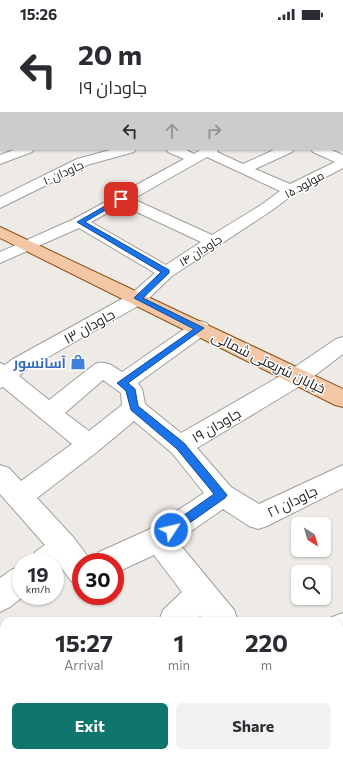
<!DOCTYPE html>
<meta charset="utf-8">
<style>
body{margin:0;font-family:Commissioner,Cairo,sans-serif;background:#f2f2f3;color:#2b2b33;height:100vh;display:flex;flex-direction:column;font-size:15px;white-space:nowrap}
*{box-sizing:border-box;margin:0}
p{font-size:13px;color:#7c7c81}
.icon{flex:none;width:22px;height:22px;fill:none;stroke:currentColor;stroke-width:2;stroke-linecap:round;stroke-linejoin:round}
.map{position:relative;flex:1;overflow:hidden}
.drawer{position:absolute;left:0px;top:589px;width:343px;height:140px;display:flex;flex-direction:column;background:#fff;border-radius:12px 12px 0 0;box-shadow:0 1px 3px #0004}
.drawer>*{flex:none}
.guide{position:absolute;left:0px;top:0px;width:343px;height:122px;box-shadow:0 1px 3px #0004;background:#fff;color:#2b2b33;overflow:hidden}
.needle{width:26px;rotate:143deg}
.controls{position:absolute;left:291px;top:489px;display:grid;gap:8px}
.controls a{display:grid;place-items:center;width:40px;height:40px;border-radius:6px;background:#fff;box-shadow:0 1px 3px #0004;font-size:20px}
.speed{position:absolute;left:12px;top:525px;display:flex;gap:8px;font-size:20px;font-weight:700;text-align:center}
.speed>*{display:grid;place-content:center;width:52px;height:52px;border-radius:50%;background:#fff;box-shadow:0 1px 3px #0004;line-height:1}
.speed small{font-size:10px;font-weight:400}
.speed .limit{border:6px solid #d22;background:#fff;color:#111}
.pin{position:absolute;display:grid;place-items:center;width:34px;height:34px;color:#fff;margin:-17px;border-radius:8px;box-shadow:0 2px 6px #0006}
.me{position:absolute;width:44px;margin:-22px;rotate:55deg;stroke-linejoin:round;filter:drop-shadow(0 0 3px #0008)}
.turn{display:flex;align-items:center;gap:14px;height:84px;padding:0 12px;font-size:18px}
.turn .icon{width:52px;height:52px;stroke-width:2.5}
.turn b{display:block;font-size:28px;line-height:34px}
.lanes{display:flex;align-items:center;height:38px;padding:0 12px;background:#0003;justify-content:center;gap:20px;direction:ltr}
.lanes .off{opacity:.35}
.eta{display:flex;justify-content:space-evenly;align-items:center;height:68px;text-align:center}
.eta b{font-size:24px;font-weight:700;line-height:28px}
.primary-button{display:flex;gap:8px;margin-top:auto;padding:8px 12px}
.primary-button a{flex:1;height:46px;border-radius:6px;background:#0f766e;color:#fff;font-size:16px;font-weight:700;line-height:46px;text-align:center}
.primary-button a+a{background:#f2f2f3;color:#2b2b33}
.status{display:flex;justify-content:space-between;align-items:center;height:28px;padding:0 20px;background:#fff;direction:ltr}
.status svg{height:11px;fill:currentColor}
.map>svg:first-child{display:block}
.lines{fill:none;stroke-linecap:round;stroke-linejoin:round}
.minor-casing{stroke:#9f9f9f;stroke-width:2}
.major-casing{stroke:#8a500e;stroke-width:2}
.minor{fill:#fff;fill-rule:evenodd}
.major{fill:#f3c7a6;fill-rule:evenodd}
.route{fill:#1a73e8;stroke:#114b97}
.labels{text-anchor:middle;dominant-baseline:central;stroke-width:3;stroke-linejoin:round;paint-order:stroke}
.far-street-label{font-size:12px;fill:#1e1e1e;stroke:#fff}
.street-label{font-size:14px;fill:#1e1e1e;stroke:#fff}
.shop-label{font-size:14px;font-weight:bold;fill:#366cbe;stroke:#fff;text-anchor:end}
</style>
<div class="status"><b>15:26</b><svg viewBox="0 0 49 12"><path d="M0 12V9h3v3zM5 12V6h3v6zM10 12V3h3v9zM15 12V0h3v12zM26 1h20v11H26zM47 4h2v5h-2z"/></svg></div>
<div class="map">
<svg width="343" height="729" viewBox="0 0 343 729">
<rect width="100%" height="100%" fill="#eeeae6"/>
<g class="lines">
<defs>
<path id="minor" d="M9,0H20V1H9Z
M150,0H162L150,1Z
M211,0H224L211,1Z
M252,0H263V1H252Z
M287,0H298L287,1Z
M329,0H341V1H329Z
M342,13H343V19H342Z
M0,16H1V22H0Z
M342,44H343V50H342Z
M342,63H343V69H342Z
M0,79H1V85H0Z
M342,82L343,83V91L342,90Z
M16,121H34L32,124L0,136V127Z
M114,121H136L134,124L87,137L0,180V169L77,131Z
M166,121H184L194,126L202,121H219L217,124L243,136L276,121H294L292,124L255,141L290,156L335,134L313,124L311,121H329L343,127V140L295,165L271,183L172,248L145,274L27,341L19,348L49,372L95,336C106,332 113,338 122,344L193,295L200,293L207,295L210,300L207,305L138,355L142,361L145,376L181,405L289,343L336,311L343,309V326L305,355L197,420L231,459L259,476L343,437V460L267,498L258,501L249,498L223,481L177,513L234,582L238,593H204L200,588L196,593H159L163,582L182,564L154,527L115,545V534H95L99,524L148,502L204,465L172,425L134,393L97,424L37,470L74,510L91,533L81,534V557L71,553L61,539L55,544V534H31L35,524L45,517L0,466V437L9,440L21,453L72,416L3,359L0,360V335L5,337L13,331L131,266L155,245L79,200L0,235V224L74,191L184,131L168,124ZM207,129L280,163L261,177L212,207L133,171ZM122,177L201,214L166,237L91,194ZM103,352L121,365L122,377L89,403L65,385Z
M21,538V568H24L10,579L0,584V550L11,542Z
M343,585V618L339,619V593H328L332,589Z
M339,624L343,626V660L339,658Z
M0,642L4,643V681L0,679Z
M15,725H53L51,729H13Z
M214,725H251L249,729H212Z"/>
<path id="major" d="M0,0H5L1,1V3Z
M0,199L343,361V379L335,377L0,210Z"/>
</defs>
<use href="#minor" class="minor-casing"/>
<use href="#major" class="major-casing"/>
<use href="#minor" class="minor"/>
<use href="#major" class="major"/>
</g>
<path class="route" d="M119,170L124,171L85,194L169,242V245L143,270L204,300L128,355L135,361L138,378L184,415L227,467L225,470L171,508L167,506L165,502L167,499L214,466L177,421L131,382L126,363L117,355L194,301L134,270L161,244L77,194Z"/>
<defs>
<symbol id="shop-bare" viewBox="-9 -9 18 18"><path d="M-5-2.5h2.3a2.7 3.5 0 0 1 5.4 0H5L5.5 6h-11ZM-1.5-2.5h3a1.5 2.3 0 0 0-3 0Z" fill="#3f7fe0" stroke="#fff" stroke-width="2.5" paint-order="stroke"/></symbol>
</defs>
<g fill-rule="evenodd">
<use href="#shop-bare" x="67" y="323" width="22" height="22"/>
</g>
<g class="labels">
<g class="far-street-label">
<text transform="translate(63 144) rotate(-24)">جاودان ۱۰</text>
<text transform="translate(304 156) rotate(-29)">مولود ۱۵</text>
<text transform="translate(200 222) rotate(-32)">جاودان ۱۴</text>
</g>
<g class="street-label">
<text transform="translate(89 298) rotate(-29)">جاودان ۱۳</text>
<text transform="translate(269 334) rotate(26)">خیابان شریعتی شمالی</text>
<text transform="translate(216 397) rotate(-30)">جاودان ۱۹</text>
<text transform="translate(292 473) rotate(-26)">جاودان ۲۱</text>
</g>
<g class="shop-label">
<text x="66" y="334">آسانسور</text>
</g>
</g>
</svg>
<div class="controls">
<a><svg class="needle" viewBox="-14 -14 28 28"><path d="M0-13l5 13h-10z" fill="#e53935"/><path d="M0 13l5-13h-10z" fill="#7c7c81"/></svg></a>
<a><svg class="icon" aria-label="search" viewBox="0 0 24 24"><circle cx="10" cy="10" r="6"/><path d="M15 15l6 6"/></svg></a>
</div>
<div class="speed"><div>19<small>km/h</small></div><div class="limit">30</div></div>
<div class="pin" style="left:121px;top:171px;background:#d93025"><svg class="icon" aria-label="arrive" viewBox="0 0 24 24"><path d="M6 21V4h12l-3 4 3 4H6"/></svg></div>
<svg class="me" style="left:171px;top:502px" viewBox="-20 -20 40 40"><circle r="17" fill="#1a73e8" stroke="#fff" stroke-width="3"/><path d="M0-11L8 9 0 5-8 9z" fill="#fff"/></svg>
<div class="guide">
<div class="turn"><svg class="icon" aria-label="left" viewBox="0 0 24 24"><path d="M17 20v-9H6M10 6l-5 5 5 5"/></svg><div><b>20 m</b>جاودان ۱۹</div></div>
<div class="lanes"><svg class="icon" aria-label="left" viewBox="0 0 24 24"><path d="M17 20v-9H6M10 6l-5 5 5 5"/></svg><svg class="icon off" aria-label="ahead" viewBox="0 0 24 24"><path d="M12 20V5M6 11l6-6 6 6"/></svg><svg class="icon off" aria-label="right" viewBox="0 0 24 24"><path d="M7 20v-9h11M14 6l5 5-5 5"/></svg></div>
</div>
<section class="drawer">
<div class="eta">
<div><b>15:27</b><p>Arrival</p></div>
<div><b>1</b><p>min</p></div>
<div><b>220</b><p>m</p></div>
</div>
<div class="primary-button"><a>Exit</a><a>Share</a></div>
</section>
</div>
